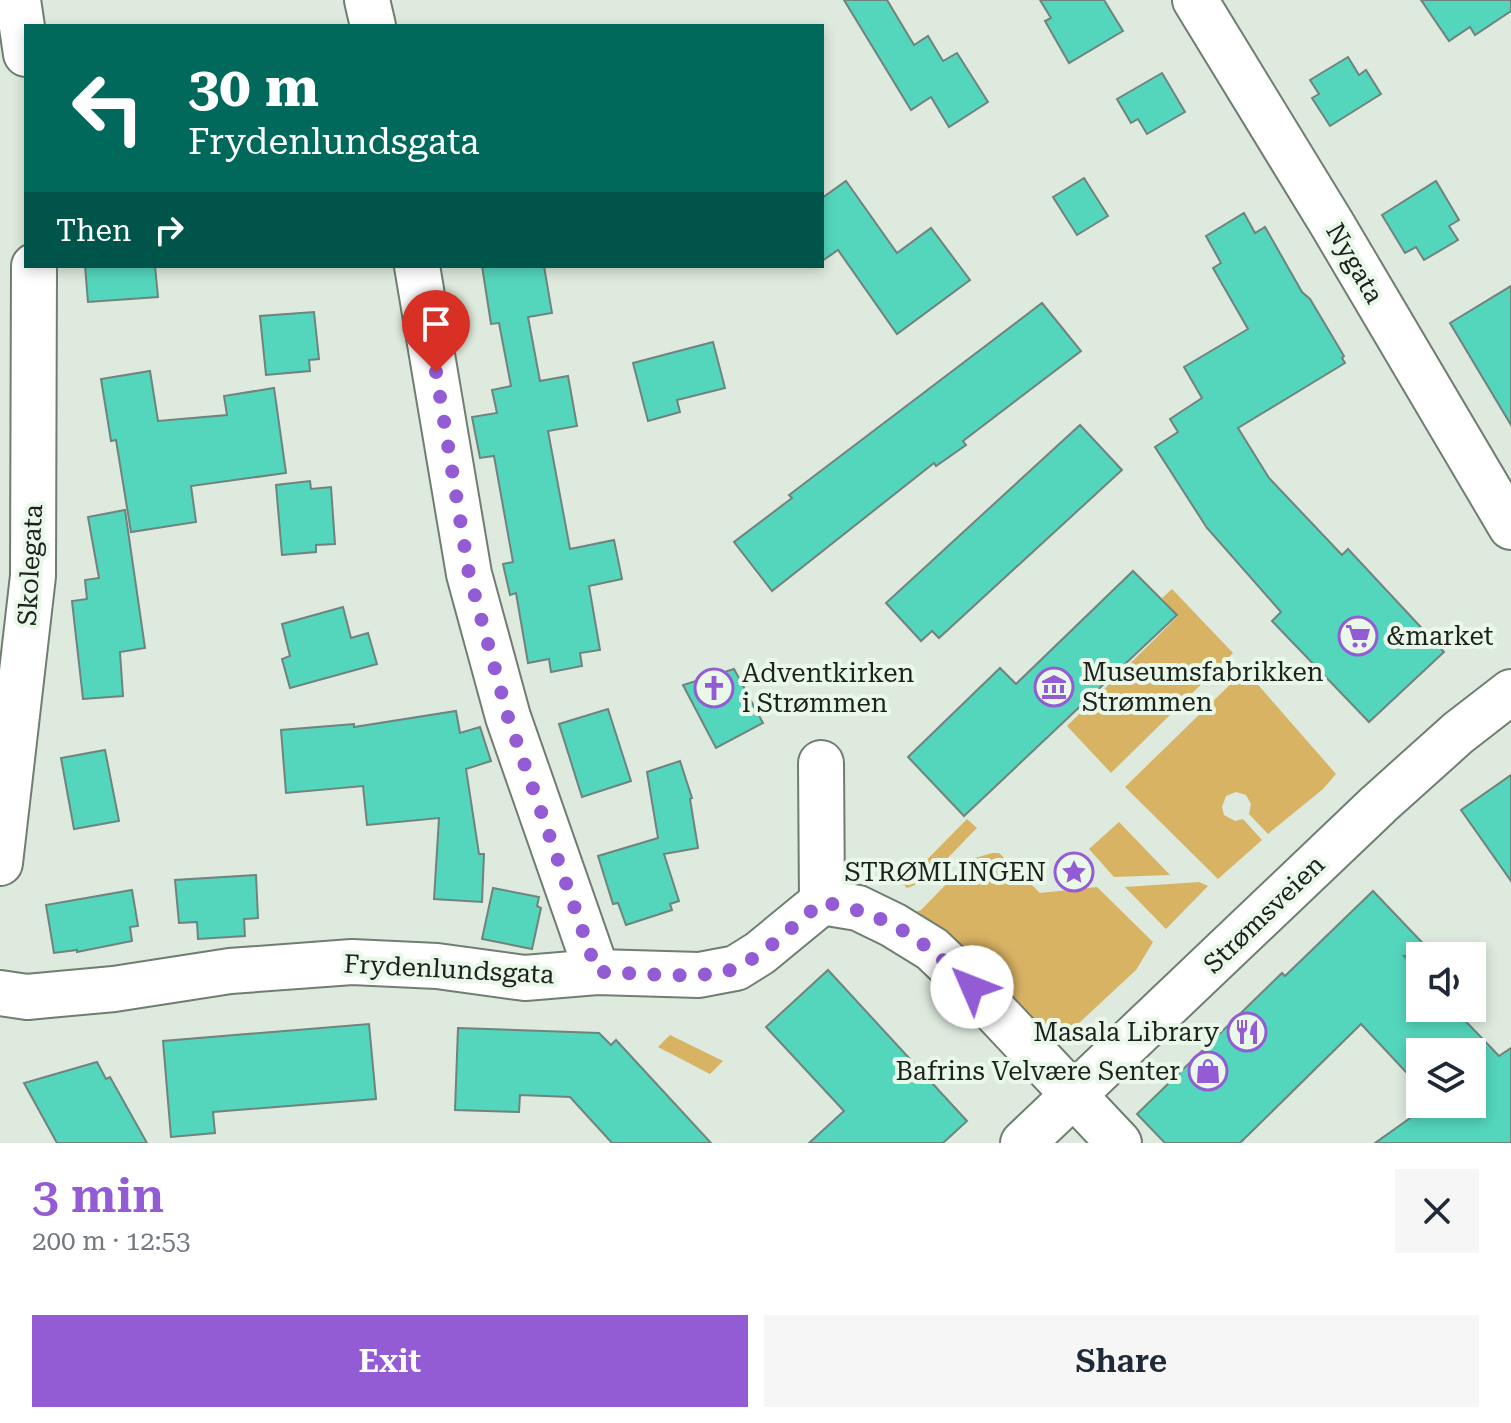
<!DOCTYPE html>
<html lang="en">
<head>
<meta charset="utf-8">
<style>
  :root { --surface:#fff; --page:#f6f6f7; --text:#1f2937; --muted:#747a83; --accent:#935cd5 }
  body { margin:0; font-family:"Roboto Serif",serif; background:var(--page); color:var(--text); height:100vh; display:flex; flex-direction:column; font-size:30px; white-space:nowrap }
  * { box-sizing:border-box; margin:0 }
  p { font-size:26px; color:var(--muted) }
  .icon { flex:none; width:44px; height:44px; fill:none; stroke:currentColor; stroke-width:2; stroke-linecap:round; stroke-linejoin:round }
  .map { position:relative; height:1143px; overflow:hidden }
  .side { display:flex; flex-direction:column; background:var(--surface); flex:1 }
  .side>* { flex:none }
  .hud { position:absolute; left:24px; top:24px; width:800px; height:244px; border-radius:0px; box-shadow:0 4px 12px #0003; background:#00695c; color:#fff; overflow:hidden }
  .buttons { position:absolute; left:1406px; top:942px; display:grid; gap:16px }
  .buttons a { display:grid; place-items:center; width:80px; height:80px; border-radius:0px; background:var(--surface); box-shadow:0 4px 12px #0003; font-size:40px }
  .pin { position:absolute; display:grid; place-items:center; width:68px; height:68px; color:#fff; margin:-82px -34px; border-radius:50% 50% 50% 0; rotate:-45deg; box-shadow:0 0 8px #0007 }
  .pin .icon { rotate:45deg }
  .me { position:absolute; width:88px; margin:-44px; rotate:314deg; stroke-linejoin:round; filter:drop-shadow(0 0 6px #0008) }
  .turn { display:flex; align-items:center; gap:28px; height:168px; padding:0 32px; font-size:36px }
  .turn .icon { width:104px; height:104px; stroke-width:2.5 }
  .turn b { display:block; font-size:56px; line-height:68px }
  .then { display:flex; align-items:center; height:76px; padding:0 32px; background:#0003; gap:16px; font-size:30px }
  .round { display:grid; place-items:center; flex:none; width:84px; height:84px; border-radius:0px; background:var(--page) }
  .overview { display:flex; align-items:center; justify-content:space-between; height:136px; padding:0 32px }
  h1 { font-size:48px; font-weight:600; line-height:60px; color:var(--accent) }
  .cta { display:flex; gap:16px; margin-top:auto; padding:16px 32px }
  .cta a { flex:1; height:92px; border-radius:0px; background:var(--accent); color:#fff; font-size:32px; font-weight:600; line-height:92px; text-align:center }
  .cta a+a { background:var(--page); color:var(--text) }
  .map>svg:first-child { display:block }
</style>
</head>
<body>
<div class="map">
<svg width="1511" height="1143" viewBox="0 0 1511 1143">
  <rect width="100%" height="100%" fill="#ddeadd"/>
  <g fill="#d9b364">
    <polygon points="1172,589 1233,653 1111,773 1067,726 1178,616 1162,598"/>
    <polygon points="1245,670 1336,774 1323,789 1268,834 1249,814 1251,804 1246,795 1236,792 1226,796 1222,807 1224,815 1235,821 1243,819 1262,840 1218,879 1125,787"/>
    <path d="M 967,819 L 977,828 C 960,844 928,883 907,888 L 903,884 Z"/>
    <polygon points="1119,822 1170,875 1114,877 1089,849"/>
    <polygon points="992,853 999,853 1040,893 1097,887 1153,942 1136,970 1065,1036 1055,1037 1040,1029 912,913 921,910 965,865 972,859"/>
    <polygon points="1199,882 1208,886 1166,929 1125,887"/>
    <polygon points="670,1035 723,1061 710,1074 658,1047"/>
  </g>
  <g fill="#54d6bc" stroke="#70837e" stroke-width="2">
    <polygon points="844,0 887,0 914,45 928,36 943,61 957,53 988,102 949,127 931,97 911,110"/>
    <polygon points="1040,0 1104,0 1123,31 1069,63 1045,21 1051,18"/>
    <polygon points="1421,0 1511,0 1511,11 1475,35 1470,27 1449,41"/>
    <polygon points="1348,57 1359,75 1366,70 1381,94 1330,126 1312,98 1319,94 1310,80"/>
    <polygon points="1162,73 1185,112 1147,134 1138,119 1131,123 1117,99"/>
    <polygon points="1084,178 1108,216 1077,235 1053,197"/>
    <polygon points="846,181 897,253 931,228 970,280 897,334 838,250 822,261 822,198"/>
    <polygon points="1436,181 1459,220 1449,226 1458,240 1424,260 1416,247 1405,253 1382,215"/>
    <polygon points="1244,213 1255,233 1265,227 1302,292 1310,299 1344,356 1342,358 1345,363 1238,428 1269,478 1342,555 1348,549 1444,652 1369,722 1272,621 1281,612 1207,528 1155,447 1178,432 1170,419 1202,398 1184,367 1248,329 1213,268 1221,263 1206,236"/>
    <polygon points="85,266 155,266 158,297 88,302"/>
    <polygon points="482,266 544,266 552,313 528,317 540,381 568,376 577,426 548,431 570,549 614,540 622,579 589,586 600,650 580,653 582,666 551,672 549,659 528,663 516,593 510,595 503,564 513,562 494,456 480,458 472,417 497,413 492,390 511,386 499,323 491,324"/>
    <polygon points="1511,286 1511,425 1450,323"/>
    <polygon points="1042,303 1081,351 963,441 966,445 936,466 934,463 772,591 734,542 792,498 789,495"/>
    <polygon points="314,312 319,359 309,360 310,371 266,375 260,316"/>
    <polygon points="713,342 725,388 677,400 680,412 648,421 633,363"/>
    <polygon points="150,371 158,421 227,415 224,396 274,388 286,473 191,486 196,522 131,532 116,440 111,441 101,379"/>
    <polygon points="1080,425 1122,470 939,638 932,631 921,641 886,603"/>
    <polygon points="310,481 311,489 331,487 335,544 316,545 316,552 282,555 276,485"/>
    <polygon points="125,510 145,648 120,652 123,696 83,699 72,601 87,599 85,580 99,578 88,517"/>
    <polygon points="1133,571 1177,615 964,816 908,757 1000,668 1016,684"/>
    <polygon points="343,607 351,638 368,633 377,664 290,688 282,659 290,656 282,624"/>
    <polygon points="734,669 763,723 716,748 683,685"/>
    <polygon points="608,709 631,781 582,797 559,724"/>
    <polygon points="456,711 460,733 480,727 491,761 466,769 479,854 484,854 482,902 434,899 439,818 367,825 363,786 286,793 281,730 354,724 354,727"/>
    <polygon points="105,750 119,821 74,829 61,758"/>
    <polygon points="680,761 692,798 690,799 698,848 664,854 679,901 670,904 672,910 626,925 618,903 613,904 598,856 658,838 647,772"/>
    <polygon points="1511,775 1511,881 1461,810"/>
    <polygon points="256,875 258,918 244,919 245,936 198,939 197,922 179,923 175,880"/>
    <polygon points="493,888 539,897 537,906 541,908 532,949 482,939"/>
    <polygon points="132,890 138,926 130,927 132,941 77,952 77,950 54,953 46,905"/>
    <polygon points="1373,891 1435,956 1404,956 1420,973 1420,1008 1453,1008 1499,1056 1511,1048 1511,1143 1375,1143 1430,1104 1472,1104 1472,1052 1420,1052 1420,1087 1361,1024 1240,1143 1165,1143 1137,1114 1282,973 1285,976"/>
    <polygon points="828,970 967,1121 943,1143 809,1143 844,1111 766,1027"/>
    <polygon points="369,1024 376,1099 213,1112 215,1133 171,1137 163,1041"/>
    <polygon points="458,1028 599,1033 611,1045 616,1040 711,1143 612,1143 570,1097 520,1095 519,1112 455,1110"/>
    <polygon points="97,1062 106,1079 110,1077 147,1143 57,1143 24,1083"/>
  </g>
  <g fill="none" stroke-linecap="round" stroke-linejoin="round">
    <g stroke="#707d71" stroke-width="48">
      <g id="minor">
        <polyline points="18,0 26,54"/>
        <polyline points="367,0 373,26"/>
        <polyline points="417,266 469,574 508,717 597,972"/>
        <polyline points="821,763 822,902"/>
        <polyline points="0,863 33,576 34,266"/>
        <polyline points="0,993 27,997 114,989 230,971 352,962 437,966 525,978 597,972 699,975 736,968 760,953 822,902 858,908 893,925 932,949 972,987 1119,1143"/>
      </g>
    </g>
    <g stroke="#707d71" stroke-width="48">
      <g id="major">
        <polyline points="1195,0 1332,224 1511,527"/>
        <polyline points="1023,1143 1379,804 1458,733 1511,692"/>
      </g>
    </g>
    <use href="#minor" stroke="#fff" stroke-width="44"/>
    <use href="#major" stroke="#fff" stroke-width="44"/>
  </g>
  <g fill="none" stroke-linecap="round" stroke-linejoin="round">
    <path stroke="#935cd5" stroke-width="14" stroke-dasharray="0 25.2" d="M 436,372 L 469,574 L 508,717 L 597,972 C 633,972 708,982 738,967 C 769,951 795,924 822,902 C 890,914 923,940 972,987"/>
  </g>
  <defs>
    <g id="supermarket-ring" transform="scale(2)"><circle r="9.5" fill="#eaf8ea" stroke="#935cd5" stroke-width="1.5"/><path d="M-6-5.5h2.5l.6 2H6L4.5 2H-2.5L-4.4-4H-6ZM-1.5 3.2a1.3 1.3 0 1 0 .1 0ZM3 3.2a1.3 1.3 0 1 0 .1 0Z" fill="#935cd5"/></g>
    <g id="museum-ring" transform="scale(2)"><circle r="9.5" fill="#eaf8ea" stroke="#935cd5" stroke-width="1.5"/><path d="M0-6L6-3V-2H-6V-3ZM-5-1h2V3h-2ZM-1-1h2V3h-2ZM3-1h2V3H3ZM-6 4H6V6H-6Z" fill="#935cd5"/></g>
    <g id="church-ring" transform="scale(2)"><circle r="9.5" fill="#eaf8ea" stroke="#935cd5" stroke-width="1.5"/><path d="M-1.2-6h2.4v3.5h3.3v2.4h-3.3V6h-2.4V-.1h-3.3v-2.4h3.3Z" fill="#935cd5"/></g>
    <g id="sight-ring" transform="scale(2)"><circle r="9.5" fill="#eaf8ea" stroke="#935cd5" stroke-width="1.5"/><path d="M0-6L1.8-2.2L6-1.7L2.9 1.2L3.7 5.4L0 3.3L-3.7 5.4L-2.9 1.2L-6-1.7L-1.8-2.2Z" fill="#935cd5"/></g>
    <g id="restaurant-ring" transform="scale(2)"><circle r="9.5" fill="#eaf8ea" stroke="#935cd5" stroke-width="1.5"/><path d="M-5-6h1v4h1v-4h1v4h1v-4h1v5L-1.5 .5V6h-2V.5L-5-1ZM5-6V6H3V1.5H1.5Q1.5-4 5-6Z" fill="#935cd5"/></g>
    <g id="shop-ring" transform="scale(2)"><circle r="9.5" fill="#eaf8ea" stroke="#935cd5" stroke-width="1.5"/><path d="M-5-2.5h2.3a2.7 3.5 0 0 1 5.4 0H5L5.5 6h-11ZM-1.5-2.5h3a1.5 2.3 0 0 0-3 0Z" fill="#935cd5"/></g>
  </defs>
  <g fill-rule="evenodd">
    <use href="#supermarket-ring" x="1358" y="636"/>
    <use href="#museum-ring" x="1054" y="687"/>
    <use href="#church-ring" x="714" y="688"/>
    <use href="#sight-ring" x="1074" y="872"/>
    <use href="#restaurant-ring" x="1247" y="1032"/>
    <use href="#shop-ring" x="1208" y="1071"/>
  </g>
  <g text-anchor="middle" stroke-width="8" stroke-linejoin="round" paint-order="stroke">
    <g font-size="26" fill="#1c211c" stroke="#eaf8ea">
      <text transform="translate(1355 263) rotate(60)" y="9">Nygata</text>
      <text transform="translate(30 565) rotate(-87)" y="9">Skolegata</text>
      <text transform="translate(1264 914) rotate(-44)" y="9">Strømsveien</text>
      <text transform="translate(449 969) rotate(3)" y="9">Frydenlundsgata</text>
    </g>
    <g font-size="26" fill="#1c211c" stroke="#eaf8ea" text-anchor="start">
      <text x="1386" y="645">&amp;market</text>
      <text x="1082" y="681">Museumsfabrikken<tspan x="1082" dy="30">Strømmen</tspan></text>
      <text x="742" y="682">Adventkirken<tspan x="742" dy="30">i Strømmen</tspan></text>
      <text x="1046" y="881" text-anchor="end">STRØMLINGEN</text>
      <text x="1219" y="1041" text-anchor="end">Masala Library</text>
      <text x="1180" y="1080" text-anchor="end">Bafrins Velvære Senter</text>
    </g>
  </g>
</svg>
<div class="buttons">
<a><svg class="icon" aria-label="sound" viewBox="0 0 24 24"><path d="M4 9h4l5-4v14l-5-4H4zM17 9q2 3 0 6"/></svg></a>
<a><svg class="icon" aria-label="layers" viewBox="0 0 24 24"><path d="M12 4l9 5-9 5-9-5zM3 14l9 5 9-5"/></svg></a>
</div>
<div class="pin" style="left:436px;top:372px;background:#d93025"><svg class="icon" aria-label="arrive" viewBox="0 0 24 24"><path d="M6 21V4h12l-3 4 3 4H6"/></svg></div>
<svg class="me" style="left:972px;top:987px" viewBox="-20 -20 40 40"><circle r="19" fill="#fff"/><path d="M0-13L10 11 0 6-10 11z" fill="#935cd5"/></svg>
<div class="hud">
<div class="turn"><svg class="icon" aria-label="left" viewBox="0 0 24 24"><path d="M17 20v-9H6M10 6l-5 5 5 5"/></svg><div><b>30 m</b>Frydenlundsgata</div></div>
<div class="then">Then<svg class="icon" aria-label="right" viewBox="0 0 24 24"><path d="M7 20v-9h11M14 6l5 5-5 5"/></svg></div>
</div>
</div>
<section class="side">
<div class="overview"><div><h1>3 min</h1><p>200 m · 12:53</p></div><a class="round"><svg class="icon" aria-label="close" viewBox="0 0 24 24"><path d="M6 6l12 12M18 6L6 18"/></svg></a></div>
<div class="cta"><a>Exit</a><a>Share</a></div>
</section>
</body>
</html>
